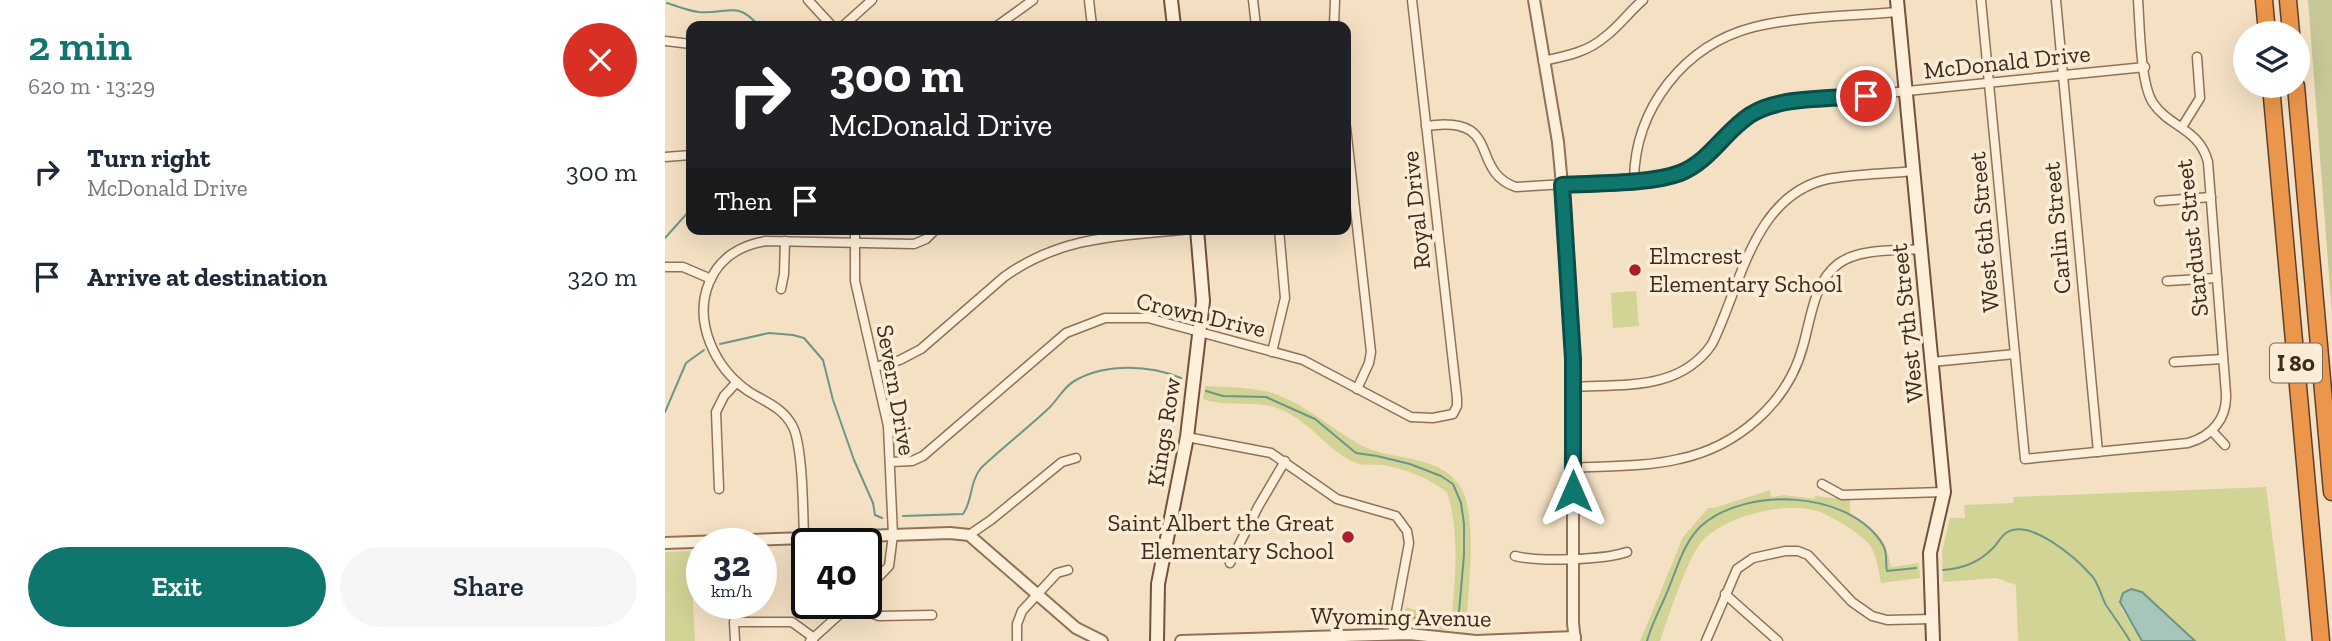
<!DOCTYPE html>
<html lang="en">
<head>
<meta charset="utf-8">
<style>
  :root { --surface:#fff; --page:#f6f6f7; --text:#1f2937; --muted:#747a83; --accent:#0f766e }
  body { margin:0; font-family:"Zilla Slab",serif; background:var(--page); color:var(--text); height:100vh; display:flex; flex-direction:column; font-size:26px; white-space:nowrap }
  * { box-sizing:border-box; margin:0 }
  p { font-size:23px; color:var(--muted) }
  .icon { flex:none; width:38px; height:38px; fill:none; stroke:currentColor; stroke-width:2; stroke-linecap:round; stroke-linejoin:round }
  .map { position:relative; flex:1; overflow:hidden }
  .side { display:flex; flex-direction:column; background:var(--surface); width:665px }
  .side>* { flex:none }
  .guide { position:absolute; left:21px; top:21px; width:665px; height:214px; border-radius:14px; box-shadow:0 7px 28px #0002; background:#202124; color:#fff; overflow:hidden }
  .controls { position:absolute; left:1568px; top:21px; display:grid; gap:14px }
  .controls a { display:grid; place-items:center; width:77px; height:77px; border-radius:50%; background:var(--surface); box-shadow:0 7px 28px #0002; font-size:35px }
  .speed { position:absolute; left:21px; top:528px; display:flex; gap:14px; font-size:35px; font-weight:700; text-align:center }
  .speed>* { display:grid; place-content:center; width:91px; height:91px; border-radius:50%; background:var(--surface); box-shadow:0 7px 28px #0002; line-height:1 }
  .speed small { font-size:18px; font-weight:400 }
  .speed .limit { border:4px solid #111; border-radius:10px; background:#fff; color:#111 }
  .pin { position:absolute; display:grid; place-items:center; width:60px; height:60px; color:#fff; margin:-30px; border:4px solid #fff; border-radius:50%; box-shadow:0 2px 7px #0007 }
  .me { position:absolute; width:77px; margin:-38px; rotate:0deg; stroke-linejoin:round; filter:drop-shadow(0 0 5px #0008) }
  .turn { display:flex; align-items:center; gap:24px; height:147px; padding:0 28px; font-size:32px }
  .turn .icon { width:91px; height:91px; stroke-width:2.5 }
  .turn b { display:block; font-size:49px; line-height:60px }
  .then { display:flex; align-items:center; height:66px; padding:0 28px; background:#0003; gap:14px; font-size:26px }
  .round { display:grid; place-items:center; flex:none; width:74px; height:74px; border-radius:37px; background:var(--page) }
  .overview { display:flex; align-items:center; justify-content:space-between; height:119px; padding:0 28px }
  h1 { font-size:42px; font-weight:600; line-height:52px; color:var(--accent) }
  .action { display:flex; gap:14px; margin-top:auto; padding:14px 28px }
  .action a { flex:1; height:80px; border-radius:42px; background:var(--accent); color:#fff; font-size:28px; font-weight:600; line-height:80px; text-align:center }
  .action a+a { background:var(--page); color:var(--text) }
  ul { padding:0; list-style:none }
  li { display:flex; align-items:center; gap:21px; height:105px; padding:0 28px }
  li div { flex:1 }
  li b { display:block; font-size:26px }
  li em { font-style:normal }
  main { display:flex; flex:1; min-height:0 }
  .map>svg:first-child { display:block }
</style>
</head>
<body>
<main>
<section class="side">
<div class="overview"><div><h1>2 min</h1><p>620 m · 13:29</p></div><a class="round" style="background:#d93025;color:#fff"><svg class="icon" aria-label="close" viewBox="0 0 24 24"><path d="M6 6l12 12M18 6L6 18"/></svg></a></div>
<ul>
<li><svg class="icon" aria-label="right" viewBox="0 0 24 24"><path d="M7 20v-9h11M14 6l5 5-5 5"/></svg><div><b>Turn right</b><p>McDonald Drive</p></div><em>300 m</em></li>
<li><svg class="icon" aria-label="arrive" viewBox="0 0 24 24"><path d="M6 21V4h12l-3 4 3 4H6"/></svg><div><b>Arrive at destination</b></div><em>320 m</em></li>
</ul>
<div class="action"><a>Exit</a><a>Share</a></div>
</section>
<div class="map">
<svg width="1667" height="641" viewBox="0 0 1667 641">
  <rect width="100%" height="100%" fill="#f4e1c4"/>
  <g fill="#d2d496">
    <polygon points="971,291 974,326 948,328 946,293"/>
    <path d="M 540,386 C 559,387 580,387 599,391 C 637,400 662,427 696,445 C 727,462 776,453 796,488 C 812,515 804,583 802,615 C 793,639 758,628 739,622 L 741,607 C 755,611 774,621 787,613 C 791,573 794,530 782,492 C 763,478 741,469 718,465 C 709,464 699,466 691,463 C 662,451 644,419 612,408 C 588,400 563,408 538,399 Z"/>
    <polygon points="1601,487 1621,641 1530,641 1490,603 1472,590 1456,608 1477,641 1353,641 1351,585 1331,578 1278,582 1277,552 1285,518 1300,518 1299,505 1348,503 1349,497"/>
    <path d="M 1105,490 L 1106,497 L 1120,495 L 1149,499 L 1150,496 L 1185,500 L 1185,514 C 1212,531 1220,536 1226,567 L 1254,563 L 1255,578 L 1216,583 C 1213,569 1212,554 1203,543 C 1194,532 1166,516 1152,511 C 1121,501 1064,516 1040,538 C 1023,554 1004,616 995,641 L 975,641 L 1018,537 L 1043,508 L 1049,508 Z"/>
    <polygon points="25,551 30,641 0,641 0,552"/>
  </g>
  <polygon fill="#c7c896" points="1643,0 1667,0 1667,314"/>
  <polygon fill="#a6c6ba" stroke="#6c9687" stroke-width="2" points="1466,589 1477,592 1530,641 1477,641 1455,602 1458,593"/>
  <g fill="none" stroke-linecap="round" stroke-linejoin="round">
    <g stroke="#6c9687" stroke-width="2">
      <path d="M 2,3 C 12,6 23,11 34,12 C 64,14 71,0 94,26"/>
      <polyline points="0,238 26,209"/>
      <polyline points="55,344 104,333 128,335 139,338 158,360 168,400 189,460 208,503 210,515 217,518"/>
      <polyline points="541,391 558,396 601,397 650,419 691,453 712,456 745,464 776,476 788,484 796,503 799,524 799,555 794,612 787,621 781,624 746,617 743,624"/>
      <polyline points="0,412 21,363 39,350"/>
      <path d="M 238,516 L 298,514 C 308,500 304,483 316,468 C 338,447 363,428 385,407 C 394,398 399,386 411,380 C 442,363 485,365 516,378"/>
      <path d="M 1278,570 C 1296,569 1314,562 1327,549 C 1332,545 1335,537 1341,533 C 1365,517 1412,559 1427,576 C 1434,584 1436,596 1441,605 C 1449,617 1458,629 1465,641"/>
      <path d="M 982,641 C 986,626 994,611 1000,597 C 1011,573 1017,544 1036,526 C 1081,486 1185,490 1218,545 C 1223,553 1220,563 1222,571 L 1251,568"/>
    </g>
    <g stroke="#917157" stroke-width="11">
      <g id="minor">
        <polyline points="143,0 167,26"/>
        <polyline points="424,0 427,26"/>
        <polyline points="588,0 591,26"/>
        <path d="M 1316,0 L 1360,459 L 1523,443 C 1547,436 1562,419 1561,394 L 1543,162 C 1534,128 1505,128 1488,103 C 1475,83 1475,25 1473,0"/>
        <polyline points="1391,0 1433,452"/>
        <polyline points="178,26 207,0"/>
        <polyline points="332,26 368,0"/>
        <polyline points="669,26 670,0"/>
        <polyline points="0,41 26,44"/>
        <path d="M 878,61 C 902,56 923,52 941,36 C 954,26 965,11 978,0"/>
        <path d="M 761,126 C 839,114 803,171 851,187 L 983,179 C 1005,177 1026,171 1043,156 C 1067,135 1081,112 1113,104 L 1480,67"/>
        <polyline points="681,127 706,352 704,363 692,389"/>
        <polyline points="1517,127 1535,98 1532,57"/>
        <polyline points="0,157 26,155"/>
        <path d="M 969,180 C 970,108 1019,45 1089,27 C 1134,16 1187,16 1233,12"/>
        <polyline points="1494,201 1546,197"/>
        <polyline points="190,229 190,281 223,426 228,535 224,566 201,590"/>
        <polyline points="0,267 18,267 46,279"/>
        <polyline points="1502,281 1552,278"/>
        <polyline points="116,289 119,274 120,241"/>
        <polyline points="607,352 620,298 614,229"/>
        <polyline points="1267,362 1350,354"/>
        <polyline points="1509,362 1558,359"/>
        <path d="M 210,367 L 235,360 L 256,349 L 339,277 C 397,235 457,236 526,229"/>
        <path d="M 908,387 C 959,384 1015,391 1047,344 C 1076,286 1088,195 1163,179 C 1190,174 1220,174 1249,171"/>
        <polyline points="1547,431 1560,445"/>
        <polyline points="522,437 606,453 672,499 731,516 742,531 744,543 727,634"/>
        <polyline points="225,462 247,461 258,456 401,333 440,318 483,318 638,360 746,417 768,418 788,414 792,406 792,398 747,0"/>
        <path d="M 908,468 C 943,466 980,467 1014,459 C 1072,447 1123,403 1138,346 C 1146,318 1149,282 1173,264 C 1194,248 1231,251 1256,249"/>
        <polyline points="1157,484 1177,495 1279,492"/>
        <polyline points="54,489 51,412 59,396 72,382"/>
        <polyline points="304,535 326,520 397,462 411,458"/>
        <path d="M 139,538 C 138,512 138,448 128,427 C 118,407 100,402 83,391 C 50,368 28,322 44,283 C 54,258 76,245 101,241 L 249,244 L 261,239 L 271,229"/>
        <path d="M 850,556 C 874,562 939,560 962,552"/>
        <polyline points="565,563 593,507 620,461"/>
        <polyline points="1060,594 1113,641"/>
        <polyline points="195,604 206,613 214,616 267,615"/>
        <polyline points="70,641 69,622 127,622 149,638"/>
        <polyline points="145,641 186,604"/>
        <polyline points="352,641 352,624 357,611 392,573 403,570"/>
        <polyline points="1041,641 1072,569 1088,558 1120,551 1133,551 1143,555 1187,602 1207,616 1222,620 1268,619"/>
      </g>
    </g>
    <g stroke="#917157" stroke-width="14">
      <g id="tertiary">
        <polyline points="869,0 893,142 897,185 908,359 908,623 910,641"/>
        <polyline points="0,543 285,533 304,535 411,628 437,641"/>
        <polyline points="516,641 744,634 811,641 910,637"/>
      </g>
    </g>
    <g stroke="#73513b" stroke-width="16">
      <g id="secondary">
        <polyline points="506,0 509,26"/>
        <polyline points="1232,0 1279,492 1265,553 1268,641"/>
        <polyline points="492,641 493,584 522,437 538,301 532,229"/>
      </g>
    </g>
    <g stroke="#5f3f2c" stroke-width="19">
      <g id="motorway">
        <polyline points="1599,0 1602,33"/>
        <polyline points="1623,0 1626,33"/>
        <polyline points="1606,86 1656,641"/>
        <polyline points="1631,86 1667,492"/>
      </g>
    </g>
    <use href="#minor" stroke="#fdefd9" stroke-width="8"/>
    <use href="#tertiary" stroke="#fdefd9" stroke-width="10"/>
    <use href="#secondary" stroke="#fdefd9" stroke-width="12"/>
    <use href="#motorway" stroke="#ec964b" stroke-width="16"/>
  </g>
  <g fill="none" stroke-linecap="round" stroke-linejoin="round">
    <g stroke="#0a4d48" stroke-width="18">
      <path id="route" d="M 908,491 L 908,359 L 897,185 C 929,183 987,184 1015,173 C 1045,161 1059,132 1085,115 C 1114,96 1167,99 1201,96"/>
    </g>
    <use href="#route" stroke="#0f766e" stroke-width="12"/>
  </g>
  <g fill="#a81f2e" stroke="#faecd5" stroke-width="2.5">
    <circle cx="970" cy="270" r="7"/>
    <circle cx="683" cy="537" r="7"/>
  </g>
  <g text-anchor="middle" stroke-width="7" stroke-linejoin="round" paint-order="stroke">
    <rect fill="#faecd5" stroke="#776554" stroke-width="2" x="1605" y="343.5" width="52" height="39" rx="5"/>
    <g font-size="23" font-weight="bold" fill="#3f2b1d">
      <text x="1631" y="371">I 80</text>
    </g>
    <g font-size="24" fill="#3f2b1d" stroke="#faecd5">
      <text transform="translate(1342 62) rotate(-6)" y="8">McDonald Drive</text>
      <text transform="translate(751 210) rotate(-96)" y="8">Royal Drive</text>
      <text transform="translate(1392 228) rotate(-95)" y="8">Carlin Street</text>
      <text transform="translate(1319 232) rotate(-95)" y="8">West 6th Street</text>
      <text transform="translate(1527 238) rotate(-96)" y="8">Stardust Street</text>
      <text transform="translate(536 315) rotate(13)" y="8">Crown Drive</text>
      <text transform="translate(1242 323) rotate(-96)" y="8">West 7th Street</text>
      <text transform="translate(231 390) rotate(80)" y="8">Severn Drive</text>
      <text transform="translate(499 432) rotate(-81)" y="8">Kings Row</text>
      <text transform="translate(736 617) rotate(1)" y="8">Wyoming Avenue</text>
    </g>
    <g font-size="24" fill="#3f2b1d" stroke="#faecd5" text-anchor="start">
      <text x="984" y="264">Elmcrest<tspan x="984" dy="28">Elementary School</tspan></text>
      <text x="669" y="531" text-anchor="end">Saint Albert the Great<tspan x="669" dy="28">Elementary School</tspan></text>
    </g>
  </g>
</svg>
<div class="controls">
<a><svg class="icon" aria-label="layers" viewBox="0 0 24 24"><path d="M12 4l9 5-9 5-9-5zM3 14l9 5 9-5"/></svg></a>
</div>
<div class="speed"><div>32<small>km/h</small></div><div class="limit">40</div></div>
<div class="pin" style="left:1201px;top:96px;background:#d93025"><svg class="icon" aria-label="arrive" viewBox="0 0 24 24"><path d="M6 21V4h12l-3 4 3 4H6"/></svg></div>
<svg class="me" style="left:908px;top:491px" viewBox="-20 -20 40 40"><path d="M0-17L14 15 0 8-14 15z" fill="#0f766e" stroke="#fff" stroke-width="4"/></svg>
<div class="guide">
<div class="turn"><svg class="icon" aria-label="right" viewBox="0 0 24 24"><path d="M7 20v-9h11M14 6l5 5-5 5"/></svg><div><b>300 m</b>McDonald Drive</div></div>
<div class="then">Then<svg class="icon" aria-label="arrive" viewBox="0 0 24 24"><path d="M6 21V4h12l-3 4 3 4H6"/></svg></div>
</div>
</div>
</main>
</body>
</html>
